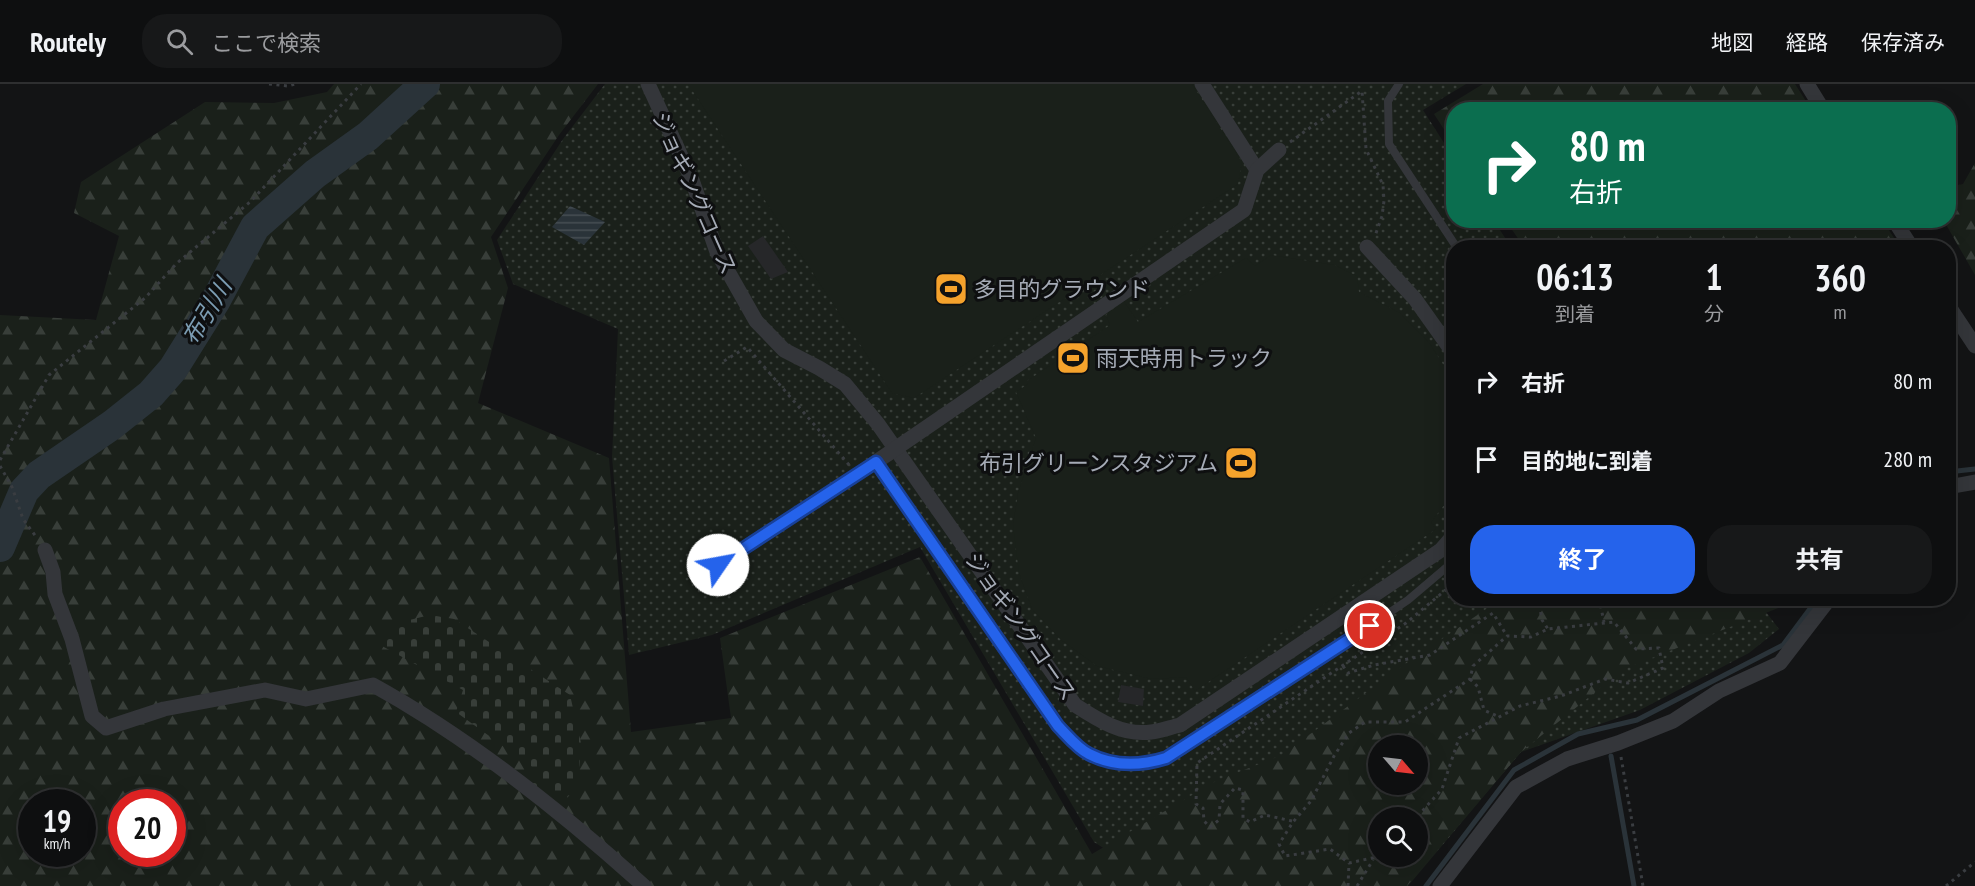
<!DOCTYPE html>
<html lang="ja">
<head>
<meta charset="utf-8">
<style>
  :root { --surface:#0e0f10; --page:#171819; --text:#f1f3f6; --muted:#9b9c9f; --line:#2e2f30; --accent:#2563eb }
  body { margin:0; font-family:"PT Sans Narrow","Noto Sans JP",sans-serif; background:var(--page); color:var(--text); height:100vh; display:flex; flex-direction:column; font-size:22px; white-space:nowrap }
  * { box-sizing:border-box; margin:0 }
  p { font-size:20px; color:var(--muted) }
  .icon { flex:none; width:33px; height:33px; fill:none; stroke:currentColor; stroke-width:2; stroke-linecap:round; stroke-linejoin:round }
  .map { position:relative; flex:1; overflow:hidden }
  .panel { position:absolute; left:1446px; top:156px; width:510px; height:366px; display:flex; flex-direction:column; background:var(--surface); border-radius:24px; box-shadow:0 6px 24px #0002,0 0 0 2px var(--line) }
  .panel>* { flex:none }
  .top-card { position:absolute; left:1446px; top:18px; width:510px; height:126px; border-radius:24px; box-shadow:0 6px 24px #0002,0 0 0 2px var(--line); background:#0b6e4f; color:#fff; overflow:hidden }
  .needle { width:39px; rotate:118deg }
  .buttons { position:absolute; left:1368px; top:651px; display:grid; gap:12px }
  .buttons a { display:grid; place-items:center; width:60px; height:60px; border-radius:50%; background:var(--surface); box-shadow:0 6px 24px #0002,0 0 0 2px var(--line); font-size:30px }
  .speed { position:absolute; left:18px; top:705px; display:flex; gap:12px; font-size:30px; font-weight:700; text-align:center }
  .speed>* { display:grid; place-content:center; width:78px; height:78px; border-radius:50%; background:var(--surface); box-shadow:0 6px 24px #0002,0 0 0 2px var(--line); line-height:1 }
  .speed small { font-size:15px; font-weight:400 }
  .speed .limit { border:9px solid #d22; background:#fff; color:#111 }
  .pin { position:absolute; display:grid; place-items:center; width:51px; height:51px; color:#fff; margin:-26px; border:3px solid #fff; border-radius:50%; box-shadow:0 2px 6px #0007 }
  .me { position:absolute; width:66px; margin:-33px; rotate:57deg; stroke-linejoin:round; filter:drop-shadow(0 0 4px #0008) }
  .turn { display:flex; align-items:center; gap:21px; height:126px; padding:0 24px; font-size:27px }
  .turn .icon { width:78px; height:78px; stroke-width:2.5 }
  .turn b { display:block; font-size:42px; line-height:51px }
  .eta { display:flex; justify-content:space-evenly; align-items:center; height:102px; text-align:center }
  .eta b { font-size:36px; font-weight:700; line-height:42px }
  .cta { display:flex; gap:12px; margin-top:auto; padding:12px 24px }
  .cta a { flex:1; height:69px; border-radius:24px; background:var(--accent); color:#fff; font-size:24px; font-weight:700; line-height:69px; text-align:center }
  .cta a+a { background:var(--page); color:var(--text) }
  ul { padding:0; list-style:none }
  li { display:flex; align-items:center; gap:18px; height:78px; padding:0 24px }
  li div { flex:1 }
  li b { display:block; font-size:22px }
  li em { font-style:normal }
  header { display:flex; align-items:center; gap:36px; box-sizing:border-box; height:84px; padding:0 30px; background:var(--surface); border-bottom:2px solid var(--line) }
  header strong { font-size:28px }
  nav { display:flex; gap:33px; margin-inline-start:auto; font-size:21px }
  .search { width:420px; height:54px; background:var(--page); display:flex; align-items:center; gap:15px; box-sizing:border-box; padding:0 21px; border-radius:24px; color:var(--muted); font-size:22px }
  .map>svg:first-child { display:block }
</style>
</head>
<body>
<header>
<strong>Routely</strong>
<div class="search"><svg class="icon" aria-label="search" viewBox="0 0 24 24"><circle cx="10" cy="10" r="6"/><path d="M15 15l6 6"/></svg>ここで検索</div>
<nav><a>地図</a><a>経路</a><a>保存済み</a></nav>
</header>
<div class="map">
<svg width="1975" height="802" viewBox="0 0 1975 802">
  <defs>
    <pattern id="grass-dots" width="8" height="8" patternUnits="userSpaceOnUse" patternTransform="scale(1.5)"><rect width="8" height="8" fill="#1a201a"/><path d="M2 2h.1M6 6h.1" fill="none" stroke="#383e39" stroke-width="1.8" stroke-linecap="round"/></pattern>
    <pattern id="forest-firs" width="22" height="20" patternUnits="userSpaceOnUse" patternTransform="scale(1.5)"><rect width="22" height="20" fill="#1a201a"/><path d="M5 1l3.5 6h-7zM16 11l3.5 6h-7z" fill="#383e39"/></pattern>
    <pattern id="cemetery-stones" width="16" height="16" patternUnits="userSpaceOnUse" patternTransform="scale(1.5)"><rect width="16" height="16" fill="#1a201a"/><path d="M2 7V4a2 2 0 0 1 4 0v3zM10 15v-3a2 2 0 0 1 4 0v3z" fill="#383e39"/></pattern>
    <pattern id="water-rules" width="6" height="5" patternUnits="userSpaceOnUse" patternTransform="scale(1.5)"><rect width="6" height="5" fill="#2a3339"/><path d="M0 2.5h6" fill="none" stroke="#464e53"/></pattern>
  </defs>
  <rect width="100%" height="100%" fill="#131415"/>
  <path fill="url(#grass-dots)" fill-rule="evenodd" d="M 605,0 L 1466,0 L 1423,26 L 1453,73 L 1454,136 L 1494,137 L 1511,163 L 1454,164 L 1454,514 L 1756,515 L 1779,545 L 1749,569 L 1640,626 L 1521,668 L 1408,802 L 1163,802 L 1094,758 L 920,463 L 712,551 L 629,571 L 612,373 L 618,245 L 513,200 L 497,156 L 563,55 ZM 1378,662 L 1418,662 L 1418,700 L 1378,700 ZM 1378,734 L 1418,734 L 1418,772 L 1378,772 Z"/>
  <g fill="url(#forest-firs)" fill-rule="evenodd">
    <path d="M 334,0 L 598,0 L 559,51 L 491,153 L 508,204 L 478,319 L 609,374 L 631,648 L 731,634 L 720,554 L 920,473 L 1092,770 L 1216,697 L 1282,671 L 1405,580 L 1501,515 L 1790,515 L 1783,522 L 1624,585 L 1521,668 L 1407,802 L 0,802 L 0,231 L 96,236 L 119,152 L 74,129 L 81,98 L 205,18 L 274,19 L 327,8 ZM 1378,662 L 1418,662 L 1418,700 L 1378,700 ZM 32,718 L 82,718 L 82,770 L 32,770 ZM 122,718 L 172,718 L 172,770 L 122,770 ZM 1378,734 L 1418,734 L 1418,772 L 1378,772 Z"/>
    <polygon points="1483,0 1795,0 1811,25 1454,26 1453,59 1434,30"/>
    <polygon points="1975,79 1975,191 1944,137 1948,136 1949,103 1963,100"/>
    <polygon points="1506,137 1883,137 1900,163 1524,163"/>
  </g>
  <polygon fill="url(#cemetery-stones)" points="430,531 454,535 570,611 581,659 578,699 568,713 557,720 527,700 535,685 456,628 463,606 382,562 397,539"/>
  <g fill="#1a201a">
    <polygon points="692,0 1192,0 1242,78 1238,100 914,314 892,309 692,6"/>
    <polygon points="1271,171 1334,181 1357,192 1359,208 1400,229 1430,260 1453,296 1453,404 1452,411 1431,438 1436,445 1195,607 1186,593 1152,595 1097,582 1060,555 1032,525 1019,489 1013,441 1018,409 1036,354 1016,308 1028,300 1027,297 1110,241 1106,231 1123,216 1138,238 1246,174 1255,182"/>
  </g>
  <polygon fill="url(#water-rules)" points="570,122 605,138 584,161 552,143"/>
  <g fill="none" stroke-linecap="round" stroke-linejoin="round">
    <g stroke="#2a3339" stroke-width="5">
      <polyline points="1948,388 1975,385"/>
      <polyline points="1611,672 1634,802"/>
      <polyline points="1426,802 1514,686 1578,650 1637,636 1783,561 1818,514"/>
    </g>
    <polyline stroke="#2a3339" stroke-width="30" points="0,463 24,407 39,391 112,341 151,310 173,285 216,216 255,143 315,90 368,52 425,0"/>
  </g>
  <g fill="#262729">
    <polygon points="763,152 788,188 771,195 748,162"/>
    <polygon points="1121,601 1144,605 1143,622 1118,618"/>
  </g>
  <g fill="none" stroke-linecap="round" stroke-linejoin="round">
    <g stroke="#3a3d41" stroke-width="3" stroke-dasharray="3 4.5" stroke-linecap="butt">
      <polyline points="269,0 288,2 295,0"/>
      <polyline points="1290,58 1362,7 1366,65 1383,101 1384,117 1382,132 1375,152"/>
      <polyline points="724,277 747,263 850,382"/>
      <polyline points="0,376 49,291 145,214 177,179 250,118 361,0"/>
      <polyline points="0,382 12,403 23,435 37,454"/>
      <polyline points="1542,514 1539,519 1542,536 1548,545"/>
      <polyline points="1599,514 1604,538"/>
      <polyline points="1343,582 1348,589 1374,581 1430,571 1493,529 1507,552"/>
      <polyline points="1470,595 1478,603 1484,626 1499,633"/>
      <polyline points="1621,673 1643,802"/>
      <polyline points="1292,737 1265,731 1250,738 1243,734 1243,706 1235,704 1220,720 1219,736 1210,743 1204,737 1203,724 1196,720 1197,679 1406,539 1454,499"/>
      <polyline points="1381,772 1349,779 1330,765 1285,772 1279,760 1293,738 1311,717 1334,672 1349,649 1365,638 1405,638 1470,595 1473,582 1507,552 1531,553 1548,545 1614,538 1636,565 1659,564 1663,584 1628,599 1605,595 1561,612 1520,622 1459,654 1442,705 1416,734"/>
      <polyline points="1348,802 1349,779"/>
      <polyline points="1357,802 1373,776"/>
      <polyline points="1946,802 1975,778"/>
    </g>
    <g stroke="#34363a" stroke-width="8">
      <polyline points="1399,0 1388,17 1389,60 1457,164"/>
      <path d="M 718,481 L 876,378 L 1058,642 C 1067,651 1077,664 1089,670 C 1114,683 1140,682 1166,673 L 1331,568 L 1408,516 L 1454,477"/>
    </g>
    <g stroke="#34363a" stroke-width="15">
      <path d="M 648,0 L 692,96 L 717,168 L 756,237 L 784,266 L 819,284 L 845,300 L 878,340 L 1075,621 C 1098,636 1123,652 1151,648 C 1161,647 1171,643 1180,641 L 1441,466 L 1454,451"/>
      <polyline points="1202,0 1257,86"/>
      <polyline points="1807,0 1823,26"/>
      <polyline points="1894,136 1912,164"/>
      <polyline points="1367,163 1415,215 1454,270"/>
      <polyline points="1948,221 1975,262"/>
      <polyline points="876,378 1244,126 1257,86 1279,66"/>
      <polyline points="1948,403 1975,398"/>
      <path d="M 45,466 L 53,488 L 55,510 L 72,555 L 92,632 L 106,644 L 164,625 L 265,606 L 306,615 L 373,601 C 471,655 562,728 644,802"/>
      <polyline points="1440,802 1516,703 1567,675 1618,659 1673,637 1719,607 1780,579 1830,514"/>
    </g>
  </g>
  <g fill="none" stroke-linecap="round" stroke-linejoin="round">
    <g stroke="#184099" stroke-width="15">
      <path id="route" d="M 718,481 L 876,378 L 1058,642 C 1067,651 1077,664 1089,670 C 1114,683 1140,682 1166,674 L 1370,542"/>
    </g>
    <use href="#route" stroke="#2563eb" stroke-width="10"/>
  </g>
  <defs>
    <g id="stadium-square" transform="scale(1.725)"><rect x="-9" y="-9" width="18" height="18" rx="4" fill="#f5a22c" stroke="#0e0f10"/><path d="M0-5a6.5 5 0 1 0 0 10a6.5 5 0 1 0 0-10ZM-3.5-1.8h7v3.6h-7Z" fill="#111"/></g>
  </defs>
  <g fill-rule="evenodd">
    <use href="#stadium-square" x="951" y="205"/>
    <use href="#stadium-square" x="1073" y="274"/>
    <use href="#stadium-square" x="1241" y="379"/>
  </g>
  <g text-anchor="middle" stroke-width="6" stroke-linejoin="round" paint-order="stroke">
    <g font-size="22" fill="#a5abb6" stroke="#0e0f10">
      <text transform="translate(695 109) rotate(66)" y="8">ジョギングコース</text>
      <text transform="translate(1021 542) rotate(55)" y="8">ジョギングコース</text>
    </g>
    <g font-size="22" fill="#a5abb6" stroke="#0e0f10" text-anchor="start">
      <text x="974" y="213">多目的グラウンド</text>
      <text x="1096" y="282">雨天時用トラック</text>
      <text x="1218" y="387" text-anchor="end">布引グリーンスタジアム</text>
    </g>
    <g font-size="24" font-style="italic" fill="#7b9cb2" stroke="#0e0f10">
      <text transform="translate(207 228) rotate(-59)" y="8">布引川</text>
    </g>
  </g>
</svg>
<div class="buttons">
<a><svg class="needle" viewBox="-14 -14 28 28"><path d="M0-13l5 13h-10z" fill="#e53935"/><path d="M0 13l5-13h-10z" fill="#9b9c9f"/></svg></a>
<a><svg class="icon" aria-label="search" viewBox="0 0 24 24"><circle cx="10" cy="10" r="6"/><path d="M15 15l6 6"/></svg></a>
</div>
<div class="speed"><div>19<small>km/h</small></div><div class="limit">20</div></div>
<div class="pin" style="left:1370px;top:542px;background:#d93025"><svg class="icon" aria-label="arrive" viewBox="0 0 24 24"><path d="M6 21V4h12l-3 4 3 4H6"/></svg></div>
<svg class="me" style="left:718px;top:481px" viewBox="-20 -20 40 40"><circle r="19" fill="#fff"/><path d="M0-13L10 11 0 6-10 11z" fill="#2563eb"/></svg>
<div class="top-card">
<div class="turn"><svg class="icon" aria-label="right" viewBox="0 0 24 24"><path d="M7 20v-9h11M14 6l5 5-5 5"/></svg><div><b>80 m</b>右折</div></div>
</div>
<section class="panel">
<div class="eta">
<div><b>06:13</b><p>到着</p></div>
<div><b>1</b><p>分</p></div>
<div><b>360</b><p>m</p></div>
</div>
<ul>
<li><svg class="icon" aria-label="right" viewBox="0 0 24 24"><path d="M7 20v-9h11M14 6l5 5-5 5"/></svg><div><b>右折</b></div><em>80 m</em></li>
<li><svg class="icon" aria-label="arrive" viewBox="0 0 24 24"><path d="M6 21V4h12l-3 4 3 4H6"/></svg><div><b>目的地に到着</b></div><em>280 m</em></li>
</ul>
<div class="cta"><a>終了</a><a>共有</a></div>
</section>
</div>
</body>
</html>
